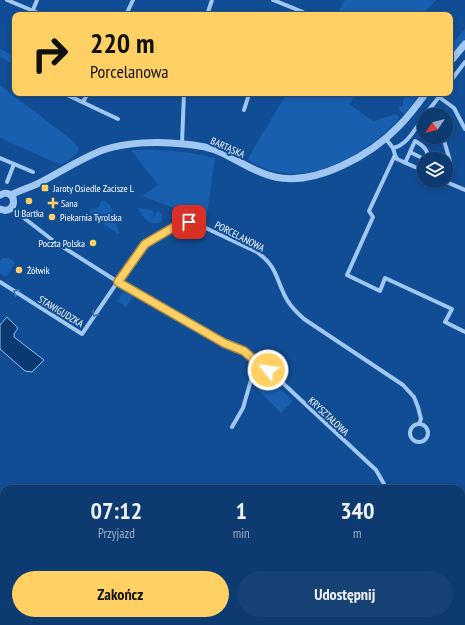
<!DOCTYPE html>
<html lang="pl">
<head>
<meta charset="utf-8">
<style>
  :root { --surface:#0d3a70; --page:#164175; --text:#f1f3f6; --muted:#9aadc3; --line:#2d5483; --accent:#ffd063 }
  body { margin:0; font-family:"PT Sans Narrow",sans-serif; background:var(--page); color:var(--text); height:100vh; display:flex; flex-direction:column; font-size:15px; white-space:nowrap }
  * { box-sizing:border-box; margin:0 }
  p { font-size:13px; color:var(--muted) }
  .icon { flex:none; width:22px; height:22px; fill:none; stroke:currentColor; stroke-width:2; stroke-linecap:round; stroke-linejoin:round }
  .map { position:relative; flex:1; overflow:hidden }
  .side { position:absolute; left:0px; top:485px; width:465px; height:140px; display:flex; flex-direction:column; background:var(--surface); border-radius:12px 12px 0 0; box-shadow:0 2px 6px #0003,0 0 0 1px var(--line) }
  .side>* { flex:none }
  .hud { position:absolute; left:12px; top:12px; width:441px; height:84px; border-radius:8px; box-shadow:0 2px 6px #0003,0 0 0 1px var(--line); background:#ffd063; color:#111; overflow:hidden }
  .needle { width:26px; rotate:235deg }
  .controls { position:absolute; left:417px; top:108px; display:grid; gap:8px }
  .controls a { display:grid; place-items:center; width:36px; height:36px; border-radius:50%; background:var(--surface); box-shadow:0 2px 6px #0003,0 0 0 1px var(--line); font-size:20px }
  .pin { position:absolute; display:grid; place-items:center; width:34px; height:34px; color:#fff; margin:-17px; border-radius:8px; box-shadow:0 2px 6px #0006 }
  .me { position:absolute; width:44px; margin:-22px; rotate:299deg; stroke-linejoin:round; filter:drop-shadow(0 0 3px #0008) }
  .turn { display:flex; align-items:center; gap:14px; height:84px; padding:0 12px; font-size:18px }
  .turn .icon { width:52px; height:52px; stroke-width:2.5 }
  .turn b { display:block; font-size:28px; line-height:34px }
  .eta { display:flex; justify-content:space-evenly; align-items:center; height:68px; text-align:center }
  .eta b { font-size:24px; font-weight:700; line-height:28px }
  .button { display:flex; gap:8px; margin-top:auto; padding:8px 12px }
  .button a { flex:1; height:46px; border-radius:24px; background:var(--accent); color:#111; font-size:16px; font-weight:700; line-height:46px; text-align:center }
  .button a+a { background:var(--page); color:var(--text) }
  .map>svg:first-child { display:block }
</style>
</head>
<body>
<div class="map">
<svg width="465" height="625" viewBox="0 0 465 625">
  <rect width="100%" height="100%" fill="#114d95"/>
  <g fill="#195fb0">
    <polygon points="345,0 436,0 422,15 336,15"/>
    <polygon points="465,29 465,39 450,55 450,46"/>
    <polygon points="0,49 15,56 15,65 0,57"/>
    <polygon points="0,85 73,141 79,148 77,154 61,165 0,138"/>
    <path d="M 287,93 L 357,93 L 349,104 L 373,121 L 396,114 L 400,118 C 373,148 319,182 277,172 C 267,170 257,165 248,160 L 249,158 L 248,158 Z"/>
    <polygon points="408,93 421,93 404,114 400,111 399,107 403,106 403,99"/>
    <path d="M 131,150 C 160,149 187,151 215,158 L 206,220 L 142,196 L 158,185 Z"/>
    <polygon points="102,200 110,205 113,213 99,218 89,212 91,209 93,210 99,207"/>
    <path d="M 138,208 L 152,210 L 154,213 L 153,217 L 156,214 L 157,210 L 162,215 L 161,222 C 151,227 142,217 138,208 Z"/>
    <polygon points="114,217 119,232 118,234 100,221"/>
    <polygon points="3,258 9,258 15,263 6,277 0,273 0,261"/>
    <polygon points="123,292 133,297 126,307 117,301"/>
    <polygon points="269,378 293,401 281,413 258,390"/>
  </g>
  <g fill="#0a3871" stroke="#92c2f6">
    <polygon points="7,317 18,328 14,334 14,337 44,360 32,372 25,371 0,349 0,325"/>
    <polygon points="462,539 465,540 465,566 461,564 461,541"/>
  </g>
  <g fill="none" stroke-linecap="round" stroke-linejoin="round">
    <g stroke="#0a3871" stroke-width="10">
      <polyline points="461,591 465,590"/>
      <polyline points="399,625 401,621"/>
    </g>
    <g stroke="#a1c7f3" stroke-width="4">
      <polyline points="7,0 43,15"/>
      <polyline points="273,0 303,12"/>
      <polyline points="33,10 37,0"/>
      <polyline points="126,15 133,0"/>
      <polyline points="207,15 212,0"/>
      <polyline points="450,82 465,62"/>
      <polyline points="63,93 118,119"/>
      <polyline points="439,97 454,108 465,129"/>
      <polyline points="83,102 88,93"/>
      <polyline points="244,110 249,94 247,93"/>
      <polyline points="425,115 442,93"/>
      <polyline points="443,137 450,161 446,170"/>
      <path d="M 386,139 L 393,148 C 407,146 416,127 424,117"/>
      <polyline points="182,143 184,93"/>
      <polyline points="393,148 395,155 397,159 424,171"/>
      <polyline points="410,152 424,159"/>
      <polyline points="395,155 369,211 373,217 347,275 380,291 385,278 452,309 445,322 465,332"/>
      <polyline points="0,158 33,172"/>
      <path d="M 405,163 L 415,141 C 422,145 430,150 426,159"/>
      <polyline points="444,181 465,190"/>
      <polyline points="7,182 14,164"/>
      <polyline points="11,208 55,242 118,282 224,343 244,351 252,358 257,369 251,380 243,408 232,427"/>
      <path d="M 0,282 L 82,334 L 142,246 C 150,239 173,225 182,223 C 187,221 191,222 195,223 L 257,252 C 276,266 275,275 284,294 C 288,304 296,312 304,319 L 403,385 L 414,397 L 418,407 L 421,419 L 419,424"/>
      <polyline points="257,369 265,368 272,373 376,470 384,484"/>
      <circle cx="419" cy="433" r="9"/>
    </g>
    <g stroke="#a1c7f3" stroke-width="7">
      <polyline points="450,62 465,44"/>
      <path d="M 0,195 C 18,186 18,217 0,209"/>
      <path d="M 11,195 C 20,190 32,187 41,182 C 62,171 82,158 103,150 C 127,142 159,141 184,144 C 196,145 209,147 220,152 C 238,160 255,173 275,177 C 316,186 371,155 399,126 C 409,116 418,104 426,93"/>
    </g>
  </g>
  <defs><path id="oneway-chevron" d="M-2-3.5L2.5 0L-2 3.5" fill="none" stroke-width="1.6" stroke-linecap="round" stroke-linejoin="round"/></defs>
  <g stroke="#4378b6">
    <use href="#oneway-chevron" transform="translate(16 292) rotate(-148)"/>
    <use href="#oneway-chevron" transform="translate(95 314) rotate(125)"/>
  </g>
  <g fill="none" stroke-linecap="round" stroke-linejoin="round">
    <g stroke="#a68740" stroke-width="10">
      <polyline id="route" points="189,222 179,224 145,244 118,282 224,343 244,351 252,358 257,369 261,368 268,370"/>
    </g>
    <use href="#route" stroke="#ffd063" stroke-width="7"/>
  </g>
  <g fill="#ffd063" stroke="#114d95" stroke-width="1.5">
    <rect x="41" y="184" width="8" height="8" rx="2"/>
    <circle cx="29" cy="201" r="4"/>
    <path d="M51 197h4v4h4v4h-4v4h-4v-4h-4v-4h4z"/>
    <circle cx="52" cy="217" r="4"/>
    <circle cx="93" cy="243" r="4"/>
    <circle cx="19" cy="270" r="4"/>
  </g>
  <g text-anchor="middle" stroke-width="4" stroke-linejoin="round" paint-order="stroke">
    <g font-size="10" fill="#fff" stroke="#114d95">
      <text transform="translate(228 147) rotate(24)" y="4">BARTĄSKA</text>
      <text transform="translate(240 236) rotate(27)" y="4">PORCELANOWA</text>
      <text transform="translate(61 311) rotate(31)" y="4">STAWIGUDZKA</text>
      <text transform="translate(329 416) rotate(43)" y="4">KRYSZTAŁOWA</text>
    </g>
    <g font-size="10" fill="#fff" stroke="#114d95" text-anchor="start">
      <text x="53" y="192">Jaroty Osiedle Zacisze L</text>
      <text x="61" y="207">Sana</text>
      <text x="29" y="217" text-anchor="middle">U Bartka</text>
      <text x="60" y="221">Piekarnia Tyrolska</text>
      <text x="85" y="247" text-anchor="end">Poczta Polska</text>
      <text x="27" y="274">Żółwik</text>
    </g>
  </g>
</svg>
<div class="controls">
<a><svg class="needle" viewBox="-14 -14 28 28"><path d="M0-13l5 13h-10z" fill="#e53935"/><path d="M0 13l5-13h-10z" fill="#9aadc3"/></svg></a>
<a><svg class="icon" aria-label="layers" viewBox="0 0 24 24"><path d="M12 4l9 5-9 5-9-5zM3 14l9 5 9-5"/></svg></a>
</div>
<div class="pin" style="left:189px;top:222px;background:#d93025"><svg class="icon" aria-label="arrive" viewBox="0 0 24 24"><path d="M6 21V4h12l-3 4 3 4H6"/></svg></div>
<svg class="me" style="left:268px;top:370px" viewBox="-20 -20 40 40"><circle r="17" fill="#ffd063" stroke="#fff" stroke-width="3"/><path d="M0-11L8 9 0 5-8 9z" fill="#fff"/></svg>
<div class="hud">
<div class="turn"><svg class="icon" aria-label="right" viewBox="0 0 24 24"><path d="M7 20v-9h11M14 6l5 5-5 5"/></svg><div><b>220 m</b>Porcelanowa</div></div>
</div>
<section class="side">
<div class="eta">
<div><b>07:12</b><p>Przyjazd</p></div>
<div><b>1</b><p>min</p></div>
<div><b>340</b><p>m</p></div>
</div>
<div class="button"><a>Zakończ</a><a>Udostępnij</a></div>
</section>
</div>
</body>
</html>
